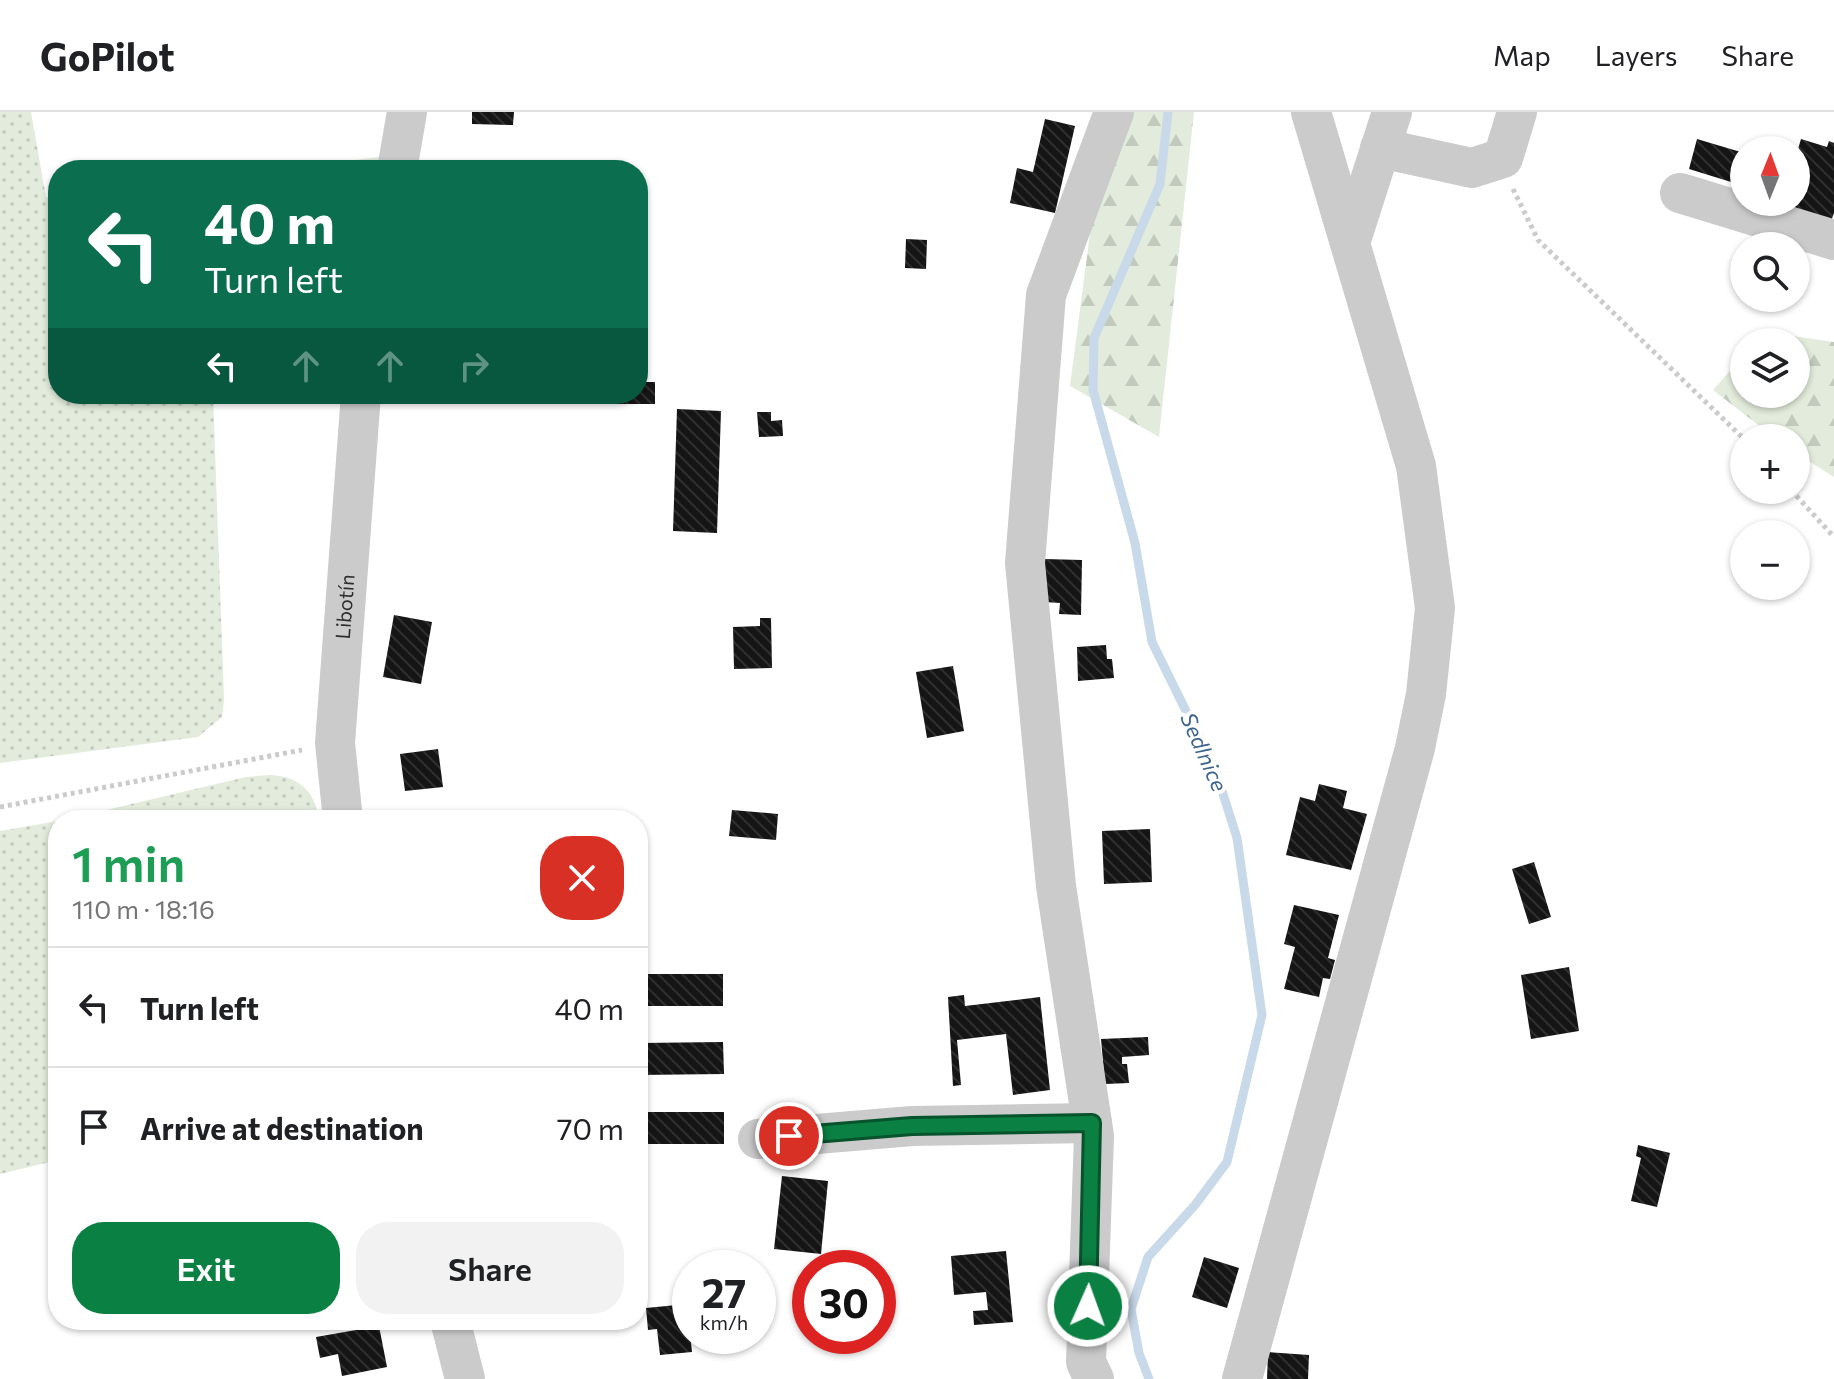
<!DOCTYPE html>
<html lang="en">
<head>
<meta charset="utf-8">
<style>
  :root { --surface:#fff; --page:#f2f2f2; --text:#202124; --muted:#757577; --line:#e0e0e0; --accent:#0b8043 }
  body { margin:0; font-family:Commissioner,sans-serif; background:var(--page); color:var(--text); height:100vh; display:flex; flex-direction:column; font-size:30px; white-space:nowrap }
  * { box-sizing:border-box; margin:0 }
  p { font-size:26px; color:var(--muted) }
  .icon { flex:none; width:44px; height:44px; fill:none; stroke:currentColor; stroke-width:2; stroke-linecap:round; stroke-linejoin:round }
  .map { position:relative; flex:1; overflow:hidden }
  .panel { position:absolute; left:48px; top:698px; width:600px; height:520px; display:flex; flex-direction:column; background:var(--surface); border-radius:32px; box-shadow:0 2px 6px #0004 }
  .panel>* { flex:none }
  .top-card { position:absolute; left:48px; top:48px; width:600px; height:244px; border-radius:32px; box-shadow:0 2px 6px #0004; background:#0b6e4f; color:#fff; overflow:hidden }
  .needle { width:52px; rotate:1deg }
  .controls { position:absolute; left:1730px; top:24px; display:grid; gap:16px }
  .controls a { display:grid; place-items:center; width:80px; height:80px; border-radius:50%; background:var(--surface); box-shadow:0 2px 6px #0004; font-size:40px }
  .speed { position:absolute; left:672px; top:1138px; display:flex; gap:16px; font-size:40px; font-weight:700; text-align:center }
  .speed>* { display:grid; place-content:center; width:104px; height:104px; border-radius:50%; background:var(--surface); box-shadow:0 2px 6px #0004; line-height:1 }
  .speed small { font-size:20px; font-weight:400 }
  .speed .limit { border:12px solid #d22; background:#fff; color:#111 }
  .pin { position:absolute; display:grid; place-items:center; width:68px; height:68px; color:#fff; margin:-34px; border:4px solid #fff; border-radius:50%; box-shadow:0 2px 8px #0007 }
  .me { position:absolute; width:88px; margin:-44px; rotate:2deg; stroke-linejoin:round; filter:drop-shadow(0 0 6px #0008) }
  .turn { display:flex; align-items:center; gap:28px; height:168px; padding:0 24px; font-size:36px }
  .turn .icon { width:104px; height:104px; stroke-width:2.5 }
  .turn b { display:block; font-size:56px; line-height:68px }
  .lanes { display:flex; align-items:center; height:76px; padding:0 24px; background:#0003; justify-content:center; gap:40px; direction:ltr }
  .lanes .off { opacity:.35 }
  .round { display:grid; place-items:center; flex:none; width:84px; height:84px; border-radius:32px; background:var(--page) }
  .headline { display:flex; align-items:center; justify-content:space-between; height:136px; padding:0 24px }
  h1 { font-size:48px; font-weight:600; line-height:60px; color:#1e9e55 }
  .button { display:flex; gap:16px; margin-top:auto; padding:16px 24px }
  .button a { flex:1; height:92px; border-radius:32px; background:var(--accent); color:#fff; font-size:32px; font-weight:600; line-height:92px; text-align:center }
  .button a+a { background:var(--page); color:var(--text) }
  ul { padding:0; list-style:none }
  li { display:flex; align-items:center; gap:24px; height:120px; padding:0 24px; border-top:2px solid var(--line) }
  li div { flex:1 }
  li b { display:block; font-size:30px }
  li em { font-style:normal }
  header { display:flex; align-items:center; gap:48px; box-sizing:border-box; height:112px; padding:0 40px; background:var(--surface); border-bottom:2px solid var(--line) }
  header strong { font-size:38px }
  nav { display:flex; gap:44px; margin-inline-start:auto; font-size:28px }
  .map>svg:first-child { display:block }
</style>
</head>
<body>
<header>
<strong>GoPilot</strong>
<nav><a>Map</a><a>Layers</a><a>Share</a></nav>
</header>
<div class="map">
<svg width="1834" height="1267" viewBox="0 0 1834 1267">
  <defs>
    <pattern id="grass-dots" width="8" height="8" patternUnits="userSpaceOnUse" patternTransform="scale(2)"><rect width="8" height="8" fill="#e2ebdc"/><path d="M2 2h.1M6 6h.1" fill="none" stroke="#c2cabd" stroke-width="1.8" stroke-linecap="round"/></pattern>
    <pattern id="forest-firs" width="22" height="20" patternUnits="userSpaceOnUse" patternTransform="scale(2)"><rect width="22" height="20" fill="#e2ebdc"/><path d="M5 1l3.5 6h-7zM16 11l3.5 6h-7z" fill="#c2cabd"/></pattern>
    <pattern id="building-back-hatch" width="6" height="6" patternUnits="userSpaceOnUse" patternTransform="scale(2)"><rect width="6" height="6" fill="#151515"/><path d="M-1 5l2 2M0 0l6 6M5-1l2 2" fill="none" stroke="#2f2f2f"/></pattern>
  </defs>
  <rect width="100%" height="100%" fill="#fff"/>
  <g fill="url(#grass-dots)">
    <polygon points="0,0 31,0 46,85 58,87 58,282 213,282 224,588 222,605 198,625 0,651"/>
    <polygon points="379,45 378,58 272,58"/>
    <path d="M 269,663 C 298,664 315,678 319,708 L 64,708 L 246,665 Z"/>
    <polygon points="58,709 58,1048 0,1062 0,719"/>
  </g>
  <g fill="url(#forest-firs)">
    <polygon points="1106,0 1194,0 1159,325 1070,274"/>
    <polygon points="1764,220 1834,230 1834,365 1796,341 1796,326 1775,326 1713,278 1744,243 1744,282 1796,282 1796,230 1755,230"/>
  </g>
  <g fill="none" stroke-linecap="round" stroke-linejoin="round">
    <polyline stroke="#c8d9ea" stroke-width="9" points="1149,1267 1139,1241 1131,1197 1148,1145 1195,1093 1227,1050 1262,903 1237,726 1216,660 1152,530 1135,431 1093,278 1094,226 1160,72 1168,0"/>
  </g>
  <g fill="url(#building-back-hatch)">
    <polygon points="472,0 514,0 513,13 472,12"/>
    <polygon points="1045,7 1075,14 1055,101 1010,91 1017,56 1033,60"/>
    <polygon points="1697,27 1744,41 1744,74 1689,57"/>
    <polygon points="1801,27 1827,35 1829,29 1834,31 1834,101 1830,112 1780,97 1782,90 1796,90 1796,44"/>
    <polygon points="906,127 927,128 926,157 905,156"/>
    <polygon points="638,270 655,270 655,292 581,292 581,282 638,282"/>
    <polygon points="677,297 721,299 717,421 673,419"/>
    <polygon points="757,300 771,300 771,309 782,308 783,324 759,325"/>
    <polygon points="1045,447 1082,448 1081,503 1059,502 1060,491 1044,490"/>
    <polygon points="394,503 432,510 421,572 383,565"/>
    <polygon points="760,506 771,506 772,556 734,557 733,515 760,514"/>
    <polygon points="1106,533 1107,547 1112,547 1114,566 1078,569 1077,535"/>
    <polygon points="953,554 964,619 927,626 916,560"/>
    <polygon points="438,637 443,675 405,679 400,642"/>
    <polygon points="1319,672 1347,679 1343,696 1367,702 1351,758 1286,743 1300,685 1315,689"/>
    <polygon points="732,698 778,702 776,728 729,724"/>
    <polygon points="1150,717 1152,770 1104,772 1102,719"/>
    <polygon points="1534,750 1551,805 1529,812 1512,757"/>
    <polygon points="1294,793 1339,803 1328,846 1335,848 1330,867 1323,866 1319,885 1284,877 1295,835 1284,832"/>
    <polygon points="1569,855 1579,919 1531,927 1521,863"/>
    <polygon points="639,862 723,862 723,894 640,894"/>
    <polygon points="964,883 965,894 1040,885 1050,978 1013,983 1006,922 957,928 961,973 953,974 948,885"/>
    <polygon points="1148,925 1149,943 1122,945 1122,952 1127,952 1129,971 1105,972 1101,927"/>
    <polygon points="723,930 724,962 640,963 640,931"/>
    <rect x="640" y="1000" width="84" height="32"/>
    <polygon points="1638,1033 1670,1041 1657,1095 1631,1089 1641,1046 1636,1044"/>
    <polygon points="782,1064 828,1069 821,1142 774,1137"/>
    <polygon points="1006,1139 1013,1210 974,1213 973,1199 988,1198 986,1180 954,1183 951,1144"/>
    <polygon points="1204,1145 1239,1156 1227,1196 1192,1185"/>
    <polygon points="687,1192 692,1240 660,1243 657,1217 648,1218 646,1196"/>
    <polygon points="379,1214 387,1255 342,1264 338,1242 320,1246 316,1225"/>
    <polygon points="1268,1240 1309,1243 1308,1267 1267,1267"/>
  </g>
  <g fill="none" stroke-linecap="round" stroke-linejoin="round">
    <g stroke="#cbcbcb" stroke-width="5" stroke-dasharray="4 4" stroke-linecap="butt">
      <polyline points="1513,77 1538,128 1744,327"/>
      <polyline points="1791,378 1834,425"/>
      <polyline points="0,695 302,638"/>
    </g>
    <g stroke="#cbcbcb" stroke-width="40">
      <polyline points="1380,36 1472,56 1503,46 1517,0"/>
      <polyline points="397,58 407,0"/>
      <polyline points="1680,81 1834,128"/>
      <polyline points="1351,128 1392,0"/>
      <path id="s1" d="M 343,708 L 335,631 L 361,282"/>
      <polyline points="758,1027 912,1014 1092,1011"/>
      <polyline points="450,1208 465,1267"/>
      <polyline points="1094,1267 1086,1250 1094,1024 1056,774 1025,451 1046,183 1114,0"/>
      <polyline points="1242,1267 1415,636 1426,582 1435,496 1416,354 1311,0"/>
    </g>
  </g>
  <g fill="none" stroke-linecap="round" stroke-linejoin="round">
    <g stroke="#07532c" stroke-width="20">
      <polyline id="route" points="789,1024 912,1014 1092,1011 1088,1194"/>
    </g>
    <use href="#route" stroke="#0b8043" stroke-width="14"/>
  </g>
  <g text-anchor="middle" stroke-width="8" stroke-linejoin="round" paint-order="stroke">
    <g font-size="20" fill="#2e2e2e" stroke="#fff">
      <text dy="7" stroke="none"><textPath href="#s1" startOffset="214">Libotín</textPath></text>
    </g>
    <g font-size="22" font-style="italic" fill="#3e658e" stroke="#fff">
      <text transform="translate(1204 640) rotate(66)" y="8">Sedlnice</text>
    </g>
  </g>
</svg>
<div class="controls">
<a><svg class="needle" viewBox="-14 -14 28 28"><path d="M0-13l5 13h-10z" fill="#e53935"/><path d="M0 13l5-13h-10z" fill="#757577"/></svg></a>
<a><svg class="icon" aria-label="search" viewBox="0 0 24 24"><circle cx="10" cy="10" r="6"/><path d="M15 15l6 6"/></svg></a>
<a><svg class="icon" aria-label="layers" viewBox="0 0 24 24"><path d="M12 4l9 5-9 5-9-5zM3 14l9 5 9-5"/></svg></a>
<a>+</a>
<a>−</a>
</div>
<div class="speed"><div>27<small>km/h</small></div><div class="limit">30</div></div>
<div class="pin" style="left:789px;top:1024px;background:#d93025"><svg class="icon" aria-label="arrive" viewBox="0 0 24 24"><path d="M6 21V4h12l-3 4 3 4H6"/></svg></div>
<svg class="me" style="left:1088px;top:1194px" viewBox="-20 -20 40 40"><circle r="17" fill="#0b8043" stroke="#fff" stroke-width="3"/><path d="M0-11L8 9 0 5-8 9z" fill="#fff"/></svg>
<div class="top-card">
<div class="turn"><svg class="icon" aria-label="left" viewBox="0 0 24 24"><path d="M17 20v-9H6M10 6l-5 5 5 5"/></svg><div><b>40 m</b>Turn left</div></div>
<div class="lanes"><svg class="icon" aria-label="left" viewBox="0 0 24 24"><path d="M17 20v-9H6M10 6l-5 5 5 5"/></svg><svg class="icon off" aria-label="ahead" viewBox="0 0 24 24"><path d="M12 20V5M6 11l6-6 6 6"/></svg><svg class="icon off" aria-label="ahead" viewBox="0 0 24 24"><path d="M12 20V5M6 11l6-6 6 6"/></svg><svg class="icon off" aria-label="right" viewBox="0 0 24 24"><path d="M7 20v-9h11M14 6l5 5-5 5"/></svg></div>
</div>
<section class="panel">
<div class="headline"><div><h1>1 min</h1><p>110 m · 18:16</p></div><a class="round" style="background:#d93025;color:#fff"><svg class="icon" aria-label="close" viewBox="0 0 24 24"><path d="M6 6l12 12M18 6L6 18"/></svg></a></div>
<ul>
<li><svg class="icon" aria-label="left" viewBox="0 0 24 24"><path d="M17 20v-9H6M10 6l-5 5 5 5"/></svg><div><b>Turn left</b></div><em>40 m</em></li>
<li><svg class="icon" aria-label="arrive" viewBox="0 0 24 24"><path d="M6 21V4h12l-3 4 3 4H6"/></svg><div><b>Arrive at destination</b></div><em>70 m</em></li>
</ul>
<div class="button"><a>Exit</a><a>Share</a></div>
</section>
</div>
</body>
</html>
